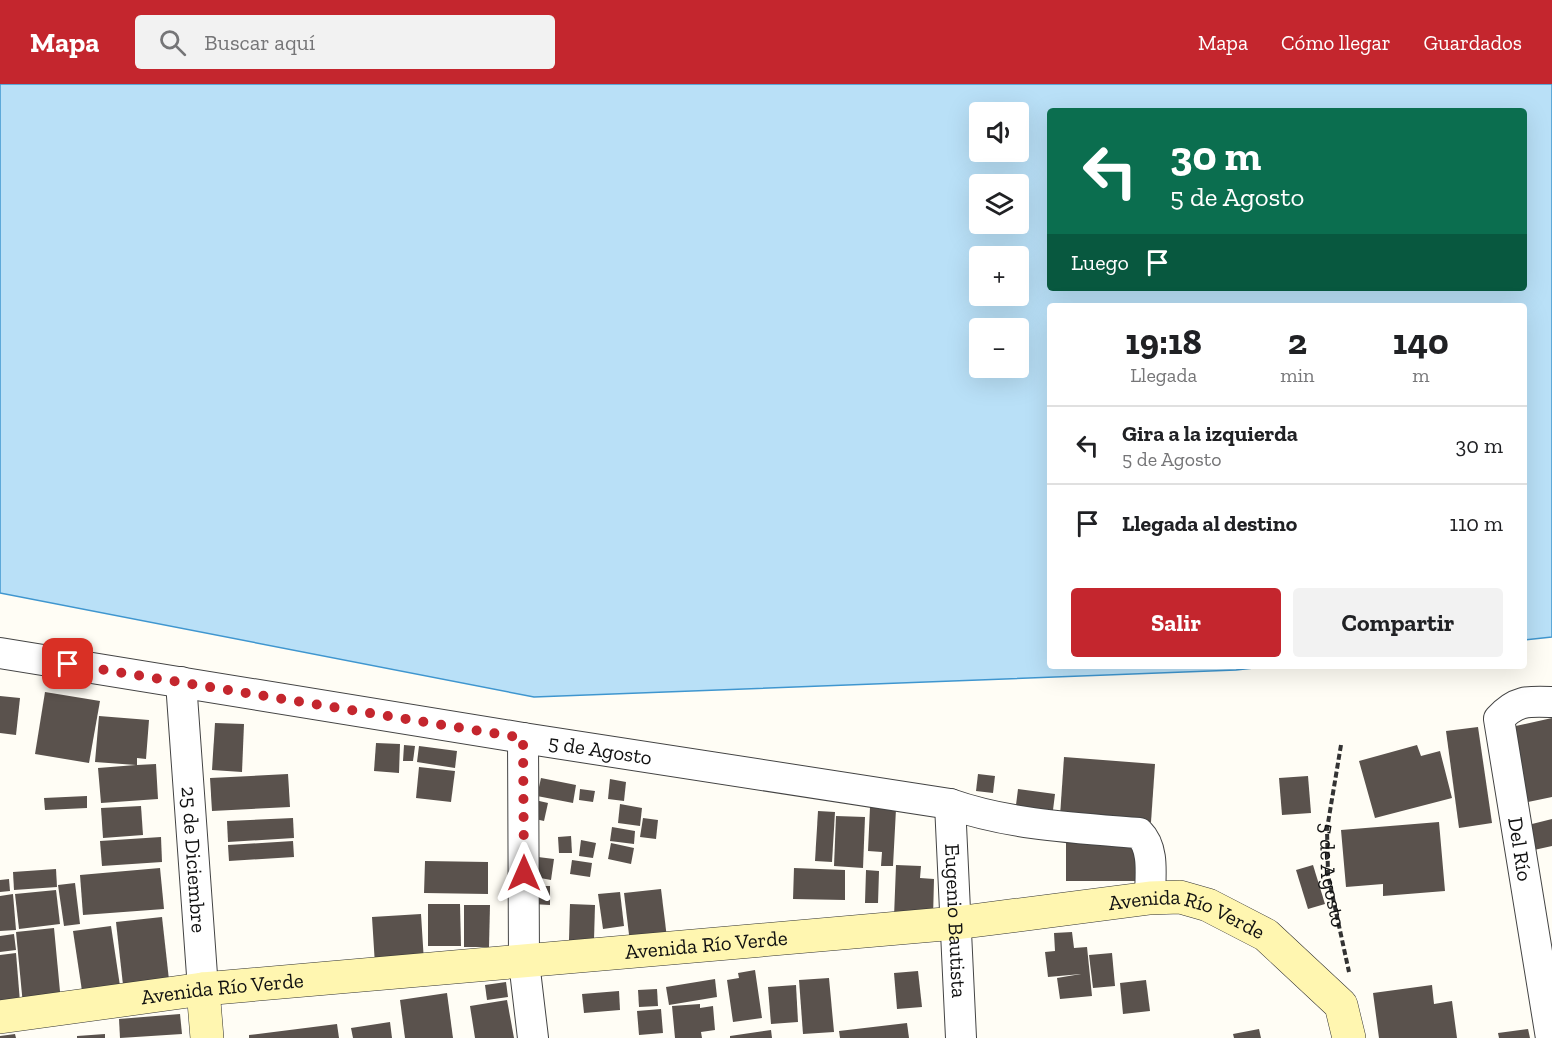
<!DOCTYPE html>
<html lang="es">
<head>
<meta charset="utf-8">
<style>
  :root { --surface:#fff; --page:#f2f2f2; --text:#202124; --muted:#757577; --line:#e0e0e0; --accent:#c4262e }
  body { margin:0; font-family:"Zilla Slab",serif; background:var(--page); color:var(--text); height:100vh; display:flex; flex-direction:column; font-size:22px; white-space:nowrap }
  * { box-sizing:border-box; margin:0 }
  p { font-size:20px; color:var(--muted) }
  .icon { flex:none; width:33px; height:33px; fill:none; stroke:currentColor; stroke-width:2; stroke-linecap:round; stroke-linejoin:round }
  .map { position:relative; flex:1; overflow:hidden }
  .panel { position:absolute; left:1047px; top:219px; width:480px; height:366px; display:flex; flex-direction:column; background:var(--surface); border-radius:6px; box-shadow:0 6px 24px #0002 }
  .panel>* { flex:none }
  .banner { position:absolute; left:1047px; top:24px; width:480px; height:183px; border-radius:6px; box-shadow:0 6px 24px #0002; background:#0b6e4f; color:#fff; overflow:hidden }
  .controls { position:absolute; left:969px; top:18px; display:grid; gap:12px }
  .controls a { display:grid; place-items:center; width:60px; height:60px; border-radius:6px; background:var(--surface); box-shadow:0 6px 24px #0002; font-size:30px }
  .pin { position:absolute; display:grid; place-items:center; width:51px; height:51px; color:#fff; margin:-26px; border-radius:12px; box-shadow:0 3px 9px #0006 }
  .me { position:absolute; width:66px; margin:-33px; rotate:0deg; stroke-linejoin:round; filter:drop-shadow(0 0 4px #0008) }
  .turn { display:flex; align-items:center; gap:21px; height:126px; padding:0 24px; font-size:27px }
  .turn .icon { width:78px; height:78px; stroke-width:2.5 }
  .turn b { display:block; font-size:42px; line-height:51px }
  .then { display:flex; align-items:center; height:57px; padding:0 24px; background:#0003; gap:12px; font-size:22px }
  .eta { display:flex; justify-content:space-evenly; align-items:center; height:102px; text-align:center }
  .eta b { font-size:36px; font-weight:800; line-height:42px }
  .button { display:flex; gap:12px; margin-top:auto; padding:12px 24px }
  .button a { flex:1; height:69px; border-radius:6px; background:var(--accent); color:#fff; font-size:24px; font-weight:800; line-height:69px; text-align:center }
  .button a+a { background:var(--page); color:var(--text) }
  ul { padding:0; list-style:none }
  li { display:flex; align-items:center; gap:18px; height:78px; padding:0 24px; border-top:2px solid var(--line) }
  li div { flex:1 }
  li b { display:block; font-size:22px }
  li em { font-style:normal }
  header { display:flex; align-items:center; gap:36px; box-sizing:border-box; height:84px; padding:0 30px; background:var(--accent); color:#fff }
  header strong { font-size:28px }
  nav { display:flex; gap:33px; margin-inline-start:auto; font-size:21px }
  .search { width:420px; height:54px; background:var(--page); display:flex; align-items:center; gap:15px; box-sizing:border-box; padding:0 21px; border-radius:6px; color:var(--muted); font-size:22px }
  .map>svg:first-child { display:block }
</style>
</head>
<body>
<header>
<strong>Mapa</strong>
<div class="search"><svg class="icon" aria-label="search" viewBox="0 0 24 24"><circle cx="10" cy="10" r="6"/><path d="M15 15l6 6"/></svg>Buscar aquí</div>
<nav><a>Mapa</a><a>Cómo llegar</a><a>Guardados</a></nav>
</header>
<div class="map">
<svg width="1552" height="954" viewBox="0 0 1552 954">
  <rect width="100%" height="100%" fill="#fffdf5"/>
  <path fill="#b9e0f7" stroke="#3f96cf" stroke-width="1.5" fill-rule="evenodd" d="M 0,0 L 1552,0 L 1552,553 L 1524,556 L 1524,222 L 1050,222 L 1050,582 L 1273,582 L 1236,586 L 534,613 L 0,509 ZM 1050,27 L 1524,27 L 1524,204 L 1050,204 ZM 980,28 L 1018,28 L 1018,68 L 980,68 ZM 980,100 L 1018,100 L 1018,140 L 980,140 ZM 980,172 L 1018,172 L 1018,212 L 980,212 ZM 980,244 L 1018,244 L 1018,284 L 980,284 Z"/>
  <g fill="#5a524d">
    <polygon points="45,608 100,617 89,679 35,670"/>
    <polygon points="0,612 20,614 16,651 0,649"/>
    <polygon points="99,632 149,636 146,675 137,674 137,681 156,680 158,715 101,719 98,684 136,681 95,678"/>
    <polygon points="1552,634 1552,713 1528,718 1511,643"/>
    <polygon points="215,639 244,640 242,688 212,686"/>
    <polygon points="1478,643 1492,739 1459,744 1446,647"/>
    <polygon points="376,659 400,660 399,689 374,687"/>
    <polygon points="404,661 415,662 413,677 403,677"/>
    <polygon points="1417,661 1421,672 1440,667 1452,714 1375,734 1359,677"/>
    <polygon points="419,662 457,667 455,684 417,678"/>
    <polygon points="1064,673 1155,680 1151,738 1060,732"/>
    <polygon points="419,683 455,687 451,718 416,714"/>
    <polygon points="288,690 290,723 212,727 210,694"/>
    <polygon points="978,690 995,692 993,709 976,707"/>
    <polygon points="1308,692 1311,729 1282,731 1279,694"/>
    <polygon points="541,694 576,701 573,719 537,712"/>
    <polygon points="610,695 626,698 624,717 608,715"/>
    <polygon points="580,705 595,707 593,718 579,716"/>
    <polygon points="1018,705 1055,710 1052,734 1015,729"/>
    <polygon points="87,712 87,724 45,726 44,714"/>
    <polygon points="535,716 548,719 544,737 531,734"/>
    <polygon points="620,720 642,724 640,742 618,739"/>
    <polygon points="141,722 143,751 103,754 101,724"/>
    <polygon points="870,723 896,725 893,782 881,782 882,768 868,767"/>
    <polygon points="818,727 835,728 832,778 815,777"/>
    <polygon points="836,732 865,733 863,784 834,782"/>
    <polygon points="293,734 294,754 228,758 227,737"/>
    <polygon points="643,734 658,736 656,755 640,753"/>
    <polygon points="1552,735 1552,762 1534,766 1528,741"/>
    <polygon points="1439,738 1445,807 1383,812 1383,800 1346,803 1341,746"/>
    <polygon points="612,743 635,747 634,760 610,757"/>
    <polygon points="571,752 572,769 559,769 558,753"/>
    <polygon points="161,753 162,778 102,782 100,757"/>
    <polygon points="581,756 596,759 593,774 579,772"/>
    <polygon points="293,757 294,773 229,777 228,761"/>
    <polygon points="611,759 634,764 631,780 608,775"/>
    <polygon points="1066,759 1141,759 1142,797 1066,797"/>
    <polygon points="538,773 554,775 551,796 535,793"/>
    <polygon points="572,776 592,779 590,793 570,790"/>
    <polygon points="425,777 488,778 488,810 424,809"/>
    <polygon points="896,781 921,782 920,794 934,795 933,834 894,833"/>
    <polygon points="1313,781 1325,820 1308,825 1296,786"/>
    <polygon points="160,784 164,825 83,831 80,791"/>
    <polygon points="794,784 845,786 845,816 793,815"/>
    <polygon points="56,785 57,803 14,806 13,788"/>
    <polygon points="866,786 879,787 878,819 865,819"/>
    <polygon points="9,795 10,807 0,808 0,796"/>
    <polygon points="75,799 80,840 64,842 58,801"/>
    <polygon points="532,802 550,802 550,821 532,820"/>
    <polygon points="661,805 667,854 630,859 624,809"/>
    <polygon points="56,806 60,840 19,845 15,810"/>
    <polygon points="620,808 624,842 603,845 598,810"/>
    <polygon points="13,810 16,846 0,847 0,812"/>
    <polygon points="428,820 460,820 461,862 428,862"/>
    <polygon points="570,820 595,821 594,856 569,856"/>
    <polygon points="464,821 490,821 489,863 464,863"/>
    <polygon points="421,830 424,878 375,881 372,833"/>
    <polygon points="162,833 169,896 123,901 116,838"/>
    <polygon points="111,842 120,902 82,907 73,847"/>
    <polygon points="54,844 61,918 23,921 16,848"/>
    <polygon points="1072,848 1074,864 1087,863 1092,912 1060,915 1057,894 1081,890 1048,893 1045,868 1055,867 1054,849"/>
    <polygon points="14,850 16,866 0,868 0,852"/>
    <polygon points="16,869 20,918 0,920 0,871"/>
    <polygon points="1112,869 1115,902 1093,904 1089,871"/>
    <polygon points="755,886 762,934 733,938 727,896 739,894 738,889"/>
    <polygon points="918,887 922,923 897,925 894,889"/>
    <polygon points="829,894 834,948 803,950 799,896"/>
    <polygon points="715,895 717,913 669,921 666,903"/>
    <polygon points="1146,896 1150,927 1123,930 1120,899"/>
    <polygon points="506,898 508,913 487,916 485,901"/>
    <polygon points="796,901 798,938 771,940 768,903"/>
    <polygon points="1432,901 1434,920 1452,917 1457,954 1379,954 1373,909"/>
    <polygon points="657,905 658,922 639,923 638,906"/>
    <polygon points="619,907 620,926 584,929 582,910"/>
    <polygon points="447,909 453,954 405,954 400,916"/>
    <polygon points="507,916 514,954 475,954 470,922"/>
    <polygon points="700,920 700,924 713,922 715,946 701,948 702,954 675,954 672,922"/>
    <polygon points="661,925 663,949 639,951 637,927"/>
    <polygon points="180,930 182,950 120,954 119,935"/>
    <polygon points="390,938 392,954 353,954 351,944"/>
    <polygon points="907,939 909,954 840,954 839,947"/>
    <polygon points="337,940 339,954 249,954 249,951"/>
    <polygon points="1259,945 1261,954 1234,954 1233,950"/>
    <polygon points="1528,945 1530,954 1499,954 1498,949"/>
    <polygon points="771,946 772,954 730,954 730,952"/>
    <polygon points="15,950 16,954 0,954 0,952"/>
    <polygon points="105,950 105,954 77,954 77,952"/>
  </g>
  <g fill="none" stroke-linecap="round" stroke-linejoin="round">
    <g stroke="#444" stroke-width="32">
      <g id="street">
        <path id="s2" d="M 0,569 L 523,654 L 950,720 C 1010,741 1076,744 1139,749 C 1155,765 1150,792 1150,814"/>
        <path id="s3" d="M 181,598 L 203,905"/>
        <polyline points="523,654 524,878 533,954"/>
        <path id="s4" d="M 950,720 L 961,954"/>
        <path d="M 1551,954 L 1499,635 C 1516,616 1528,617 1552,618"/>
      </g>
    </g>
    <g stroke="#333" stroke-width="34">
      <g id="secondary">
        <polyline points="203,905 207,954"/>
        <path id="s5" d="M 0,933 L 203,905 L 956,839 L 1150,814 L 1180,813 L 1208,821 L 1266,851 L 1341,921 L 1349,954"/>
      </g>
    </g>
    <path stroke="#333" stroke-width="4" stroke-dasharray="6 3" stroke-linecap="butt" id="s1" d="M 1341,661 L 1327,745 L 1328,791 L 1349,888"/>
    <use href="#street" stroke="#fff" stroke-width="30"/>
    <use href="#secondary" stroke="#fff6b0" stroke-width="33"/>
  </g>
  <g fill="none" stroke-linecap="round" stroke-linejoin="round">
    <polyline stroke="#c4262e" stroke-width="10" stroke-dasharray="0 18" points="68,580 523,654 524,789"/>
  </g>
  <g text-anchor="middle" stroke-width="6" stroke-linejoin="round" paint-order="stroke">
    <g font-size="21" fill="#111" stroke="#fff">
      <text dy="7" stroke="none"><textPath href="#s2" startOffset="608">5 de Agosto</textPath></text>
      <text transform="translate(1520 765) rotate(81)" y="7">Del Río</text>
      <text dy="7" stroke="none"><textPath href="#s3" startOffset="178">25 de Diciembre</textPath></text>
      <text dy="7" stroke="none"><textPath href="#s1" startOffset="132">5 de Agosto</textPath></text>
      <text dy="7" stroke="none"><textPath href="#s4" startOffset="117">Eugenio Bautista</textPath></text>
      <text dy="7" stroke="none"><textPath href="#s5" startOffset="1196">Avenida Río Verde</textPath></text>
      <text dy="7" stroke="none"><textPath href="#s5" startOffset="710">Avenida Río Verde</textPath></text>
      <text dy="7" stroke="none"><textPath href="#s5" startOffset="224">Avenida Río Verde</textPath></text>
    </g>
  </g>
</svg>
<div class="controls">
<a><svg class="icon" aria-label="sound" viewBox="0 0 24 24"><path d="M4 9h4l5-4v14l-5-4H4zM17 9q2 3 0 6"/></svg></a>
<a><svg class="icon" aria-label="layers" viewBox="0 0 24 24"><path d="M12 4l9 5-9 5-9-5zM3 14l9 5 9-5"/></svg></a>
<a>+</a>
<a>−</a>
</div>
<div class="pin" style="left:68px;top:580px;background:#d93025"><svg class="icon" aria-label="arrive" viewBox="0 0 24 24"><path d="M6 21V4h12l-3 4 3 4H6"/></svg></div>
<svg class="me" style="left:524px;top:789px" viewBox="-20 -20 40 40"><path d="M0-17L14 15 0 8-14 15z" fill="#c4262e" stroke="#fff" stroke-width="4"/></svg>
<div class="banner">
<div class="turn"><svg class="icon" aria-label="left" viewBox="0 0 24 24"><path d="M17 20v-9H6M10 6l-5 5 5 5"/></svg><div><b>30 m</b>5 de Agosto</div></div>
<div class="then">Luego<svg class="icon" aria-label="arrive" viewBox="0 0 24 24"><path d="M6 21V4h12l-3 4 3 4H6"/></svg></div>
</div>
<section class="panel">
<div class="eta">
<div><b>19:18</b><p>Llegada</p></div>
<div><b>2</b><p>min</p></div>
<div><b>140</b><p>m</p></div>
</div>
<ul>
<li><svg class="icon" aria-label="left" viewBox="0 0 24 24"><path d="M17 20v-9H6M10 6l-5 5 5 5"/></svg><div><b>Gira a la izquierda</b><p>5 de Agosto</p></div><em>30 m</em></li>
<li><svg class="icon" aria-label="arrive" viewBox="0 0 24 24"><path d="M6 21V4h12l-3 4 3 4H6"/></svg><div><b>Llegada al destino</b></div><em>110 m</em></li>
</ul>
<div class="button"><a>Salir</a><a>Compartir</a></div>
</section>
</div>
</body>
</html>
